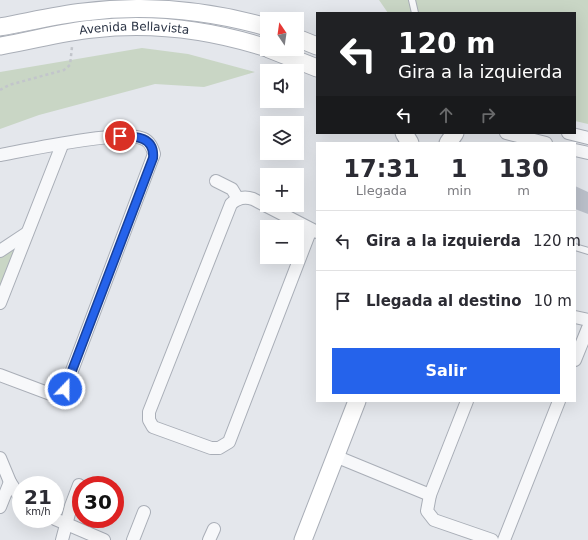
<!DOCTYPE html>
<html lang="es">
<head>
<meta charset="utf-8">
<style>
  :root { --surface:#fff; --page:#f7f7f7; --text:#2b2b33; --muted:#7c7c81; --line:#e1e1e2; --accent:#2563eb }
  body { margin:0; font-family:"DejaVu Sans",sans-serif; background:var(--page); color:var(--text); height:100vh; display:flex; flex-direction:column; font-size:15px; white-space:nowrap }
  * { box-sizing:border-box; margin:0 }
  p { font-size:13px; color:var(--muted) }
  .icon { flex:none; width:22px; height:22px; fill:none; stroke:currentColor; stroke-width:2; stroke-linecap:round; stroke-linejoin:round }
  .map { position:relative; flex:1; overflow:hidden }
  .sheet { position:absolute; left:316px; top:142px; width:260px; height:260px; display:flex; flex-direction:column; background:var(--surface); border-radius:0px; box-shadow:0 4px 16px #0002 }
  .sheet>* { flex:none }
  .hud { position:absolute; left:316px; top:12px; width:260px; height:122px; border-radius:0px; box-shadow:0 4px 16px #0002; background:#202124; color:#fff; overflow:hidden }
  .needle { width:26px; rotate:347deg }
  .buttons { position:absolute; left:260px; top:12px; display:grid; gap:8px }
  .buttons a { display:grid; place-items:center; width:44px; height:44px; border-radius:0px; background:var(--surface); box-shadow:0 4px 16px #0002; font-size:20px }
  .speed { position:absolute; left:12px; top:476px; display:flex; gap:8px; font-size:20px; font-weight:700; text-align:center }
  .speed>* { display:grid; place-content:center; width:52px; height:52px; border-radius:50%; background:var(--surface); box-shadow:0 4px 16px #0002; line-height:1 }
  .speed small { font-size:10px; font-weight:400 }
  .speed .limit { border:6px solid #d22; background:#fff; color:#111 }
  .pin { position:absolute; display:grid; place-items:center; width:34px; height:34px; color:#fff; margin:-17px; border:2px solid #fff; border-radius:50%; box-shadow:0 1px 4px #0007 }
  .me { position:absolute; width:44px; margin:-22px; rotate:22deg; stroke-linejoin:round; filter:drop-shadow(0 0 3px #0008) }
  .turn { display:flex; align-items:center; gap:14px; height:84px; padding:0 16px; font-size:18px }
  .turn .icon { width:52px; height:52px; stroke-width:2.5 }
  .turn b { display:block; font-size:28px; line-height:34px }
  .lanes { display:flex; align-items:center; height:38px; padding:0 16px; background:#0003; justify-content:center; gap:20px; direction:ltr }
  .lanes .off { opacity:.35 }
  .eta { display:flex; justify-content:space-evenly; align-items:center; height:68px; text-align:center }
  .eta b { font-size:24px; font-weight:700; line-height:28px }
  .cta { display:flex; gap:8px; margin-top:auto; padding:8px 16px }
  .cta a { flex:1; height:46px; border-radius:0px; background:var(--accent); color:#fff; font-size:16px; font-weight:700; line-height:46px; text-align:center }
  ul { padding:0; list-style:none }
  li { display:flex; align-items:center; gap:12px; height:60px; padding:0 16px; border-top:1px solid var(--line) }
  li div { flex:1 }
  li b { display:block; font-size:15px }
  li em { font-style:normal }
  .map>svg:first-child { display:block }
</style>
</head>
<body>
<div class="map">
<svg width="588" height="540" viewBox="0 0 588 540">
  <rect width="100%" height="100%" fill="#e4e7ec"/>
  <g fill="#c9d6c5">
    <polygon points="379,0 588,0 588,124 575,121 575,13 388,13"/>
    <polygon points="142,48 188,54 255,72 204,87 155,84 39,115 0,129 0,72"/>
    <polygon points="10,251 14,251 0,295 0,257"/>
  </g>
  <polygon fill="#bbc0ca" points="575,186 588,192 588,214 575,209"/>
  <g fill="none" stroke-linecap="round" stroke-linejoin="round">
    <g stroke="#a9aeb7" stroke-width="8">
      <g id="lane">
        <polyline points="412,0 415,13"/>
        <polyline points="575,247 588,251"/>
      </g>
    </g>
    <g stroke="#a9aeb7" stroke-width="14">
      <g id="street">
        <polyline points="506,133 546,143"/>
        <polyline points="568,133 588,138"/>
        <polyline points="575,150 588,153"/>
        <path d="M 0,155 C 27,150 120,130 141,138 C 149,140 152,146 154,154 L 65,389 L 59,394 L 53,395 L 0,375"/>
        <polyline points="216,181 232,189 238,199"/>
        <path d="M 311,229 L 229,442 L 219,448 L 211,448 L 153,427 L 149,420 L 149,412 L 231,204 C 237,198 244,196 253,199 L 317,232"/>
        <polyline points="0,251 27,233"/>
        <polyline points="0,303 62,145"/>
        <polyline points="575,317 588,320"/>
        <polyline points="575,360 588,328"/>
        <polyline points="467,401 430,495 427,511 434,520 492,540"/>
        <polyline points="335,456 430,495"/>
        <polyline points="0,458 10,482 21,499"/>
        <polyline points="0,507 10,482"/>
        <polyline points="55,519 104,540"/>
        <polyline points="62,540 71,506 79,485"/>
        <polyline points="133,540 144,512"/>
        <polyline points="209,540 214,529"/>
        <polyline points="504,540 559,401"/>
      </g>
    </g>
    <g stroke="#a9aeb7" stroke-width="19">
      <g id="secondary">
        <path d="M 0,27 C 28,22 56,15 84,12 C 146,4 207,10 267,27"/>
        <polyline points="297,38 317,46"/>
        <path id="s1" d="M 0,46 C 31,41 61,32 93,29 C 152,22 211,30 267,48"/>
        <polyline points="269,49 317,68"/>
        <polyline points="404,133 410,143"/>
        <polyline points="448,143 455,133"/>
        <polyline points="303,540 357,401"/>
      </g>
    </g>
    <polyline stroke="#c2c5cb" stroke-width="2.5" stroke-dasharray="3 3" stroke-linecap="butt" points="0,90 9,85 64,70 70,65 72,47"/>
    <use href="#lane" stroke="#f7f8fa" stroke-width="6"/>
    <use href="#street" stroke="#f7f8fa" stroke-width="12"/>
    <use href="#secondary" stroke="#fff" stroke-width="17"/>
  </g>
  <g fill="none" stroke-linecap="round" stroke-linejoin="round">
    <g stroke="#184099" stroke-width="10">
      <path id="route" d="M 65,389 L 153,158 C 155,137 136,136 120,136"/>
    </g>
    <use href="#route" stroke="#2563eb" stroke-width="7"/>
  </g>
  <g text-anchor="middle" stroke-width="3" stroke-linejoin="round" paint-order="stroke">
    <g font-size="12" fill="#2b3445" stroke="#f4f6f9">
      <text dy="4" stroke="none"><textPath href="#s1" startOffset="136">Avenida Bellavista</textPath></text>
    </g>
  </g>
</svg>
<div class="buttons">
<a><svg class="needle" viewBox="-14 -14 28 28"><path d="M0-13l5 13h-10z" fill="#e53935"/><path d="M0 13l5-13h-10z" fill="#7c7c81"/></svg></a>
<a><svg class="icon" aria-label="sound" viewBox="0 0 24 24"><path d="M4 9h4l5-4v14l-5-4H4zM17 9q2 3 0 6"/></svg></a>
<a><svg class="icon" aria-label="layers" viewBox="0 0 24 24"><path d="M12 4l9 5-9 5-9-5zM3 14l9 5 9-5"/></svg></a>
<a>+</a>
<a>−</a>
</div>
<div class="speed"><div>21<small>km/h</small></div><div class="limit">30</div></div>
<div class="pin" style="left:120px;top:136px;background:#d93025"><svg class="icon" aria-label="arrive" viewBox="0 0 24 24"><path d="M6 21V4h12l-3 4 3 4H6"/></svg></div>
<svg class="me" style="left:65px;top:389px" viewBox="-20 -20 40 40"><circle r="17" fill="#2563eb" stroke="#fff" stroke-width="3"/><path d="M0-11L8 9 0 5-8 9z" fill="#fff"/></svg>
<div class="hud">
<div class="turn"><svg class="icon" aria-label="left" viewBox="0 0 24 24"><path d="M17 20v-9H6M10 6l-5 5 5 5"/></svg><div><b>120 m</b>Gira a la izquierda</div></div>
<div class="lanes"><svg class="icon" aria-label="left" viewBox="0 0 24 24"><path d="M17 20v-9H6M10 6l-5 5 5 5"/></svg><svg class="icon off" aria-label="ahead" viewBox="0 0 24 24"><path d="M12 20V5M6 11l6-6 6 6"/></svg><svg class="icon off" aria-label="right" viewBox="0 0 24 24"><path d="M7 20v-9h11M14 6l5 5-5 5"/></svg></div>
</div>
<section class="sheet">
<div class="eta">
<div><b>17:31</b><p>Llegada</p></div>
<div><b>1</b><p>min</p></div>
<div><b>130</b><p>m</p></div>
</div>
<ul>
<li><svg class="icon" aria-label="left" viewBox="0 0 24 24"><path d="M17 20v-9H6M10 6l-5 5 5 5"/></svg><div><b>Gira a la izquierda</b></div><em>120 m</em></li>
<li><svg class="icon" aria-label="arrive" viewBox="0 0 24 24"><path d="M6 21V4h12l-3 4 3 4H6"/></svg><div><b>Llegada al destino</b></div><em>10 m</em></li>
</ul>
<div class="cta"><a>Salir</a></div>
</section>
</div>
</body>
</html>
